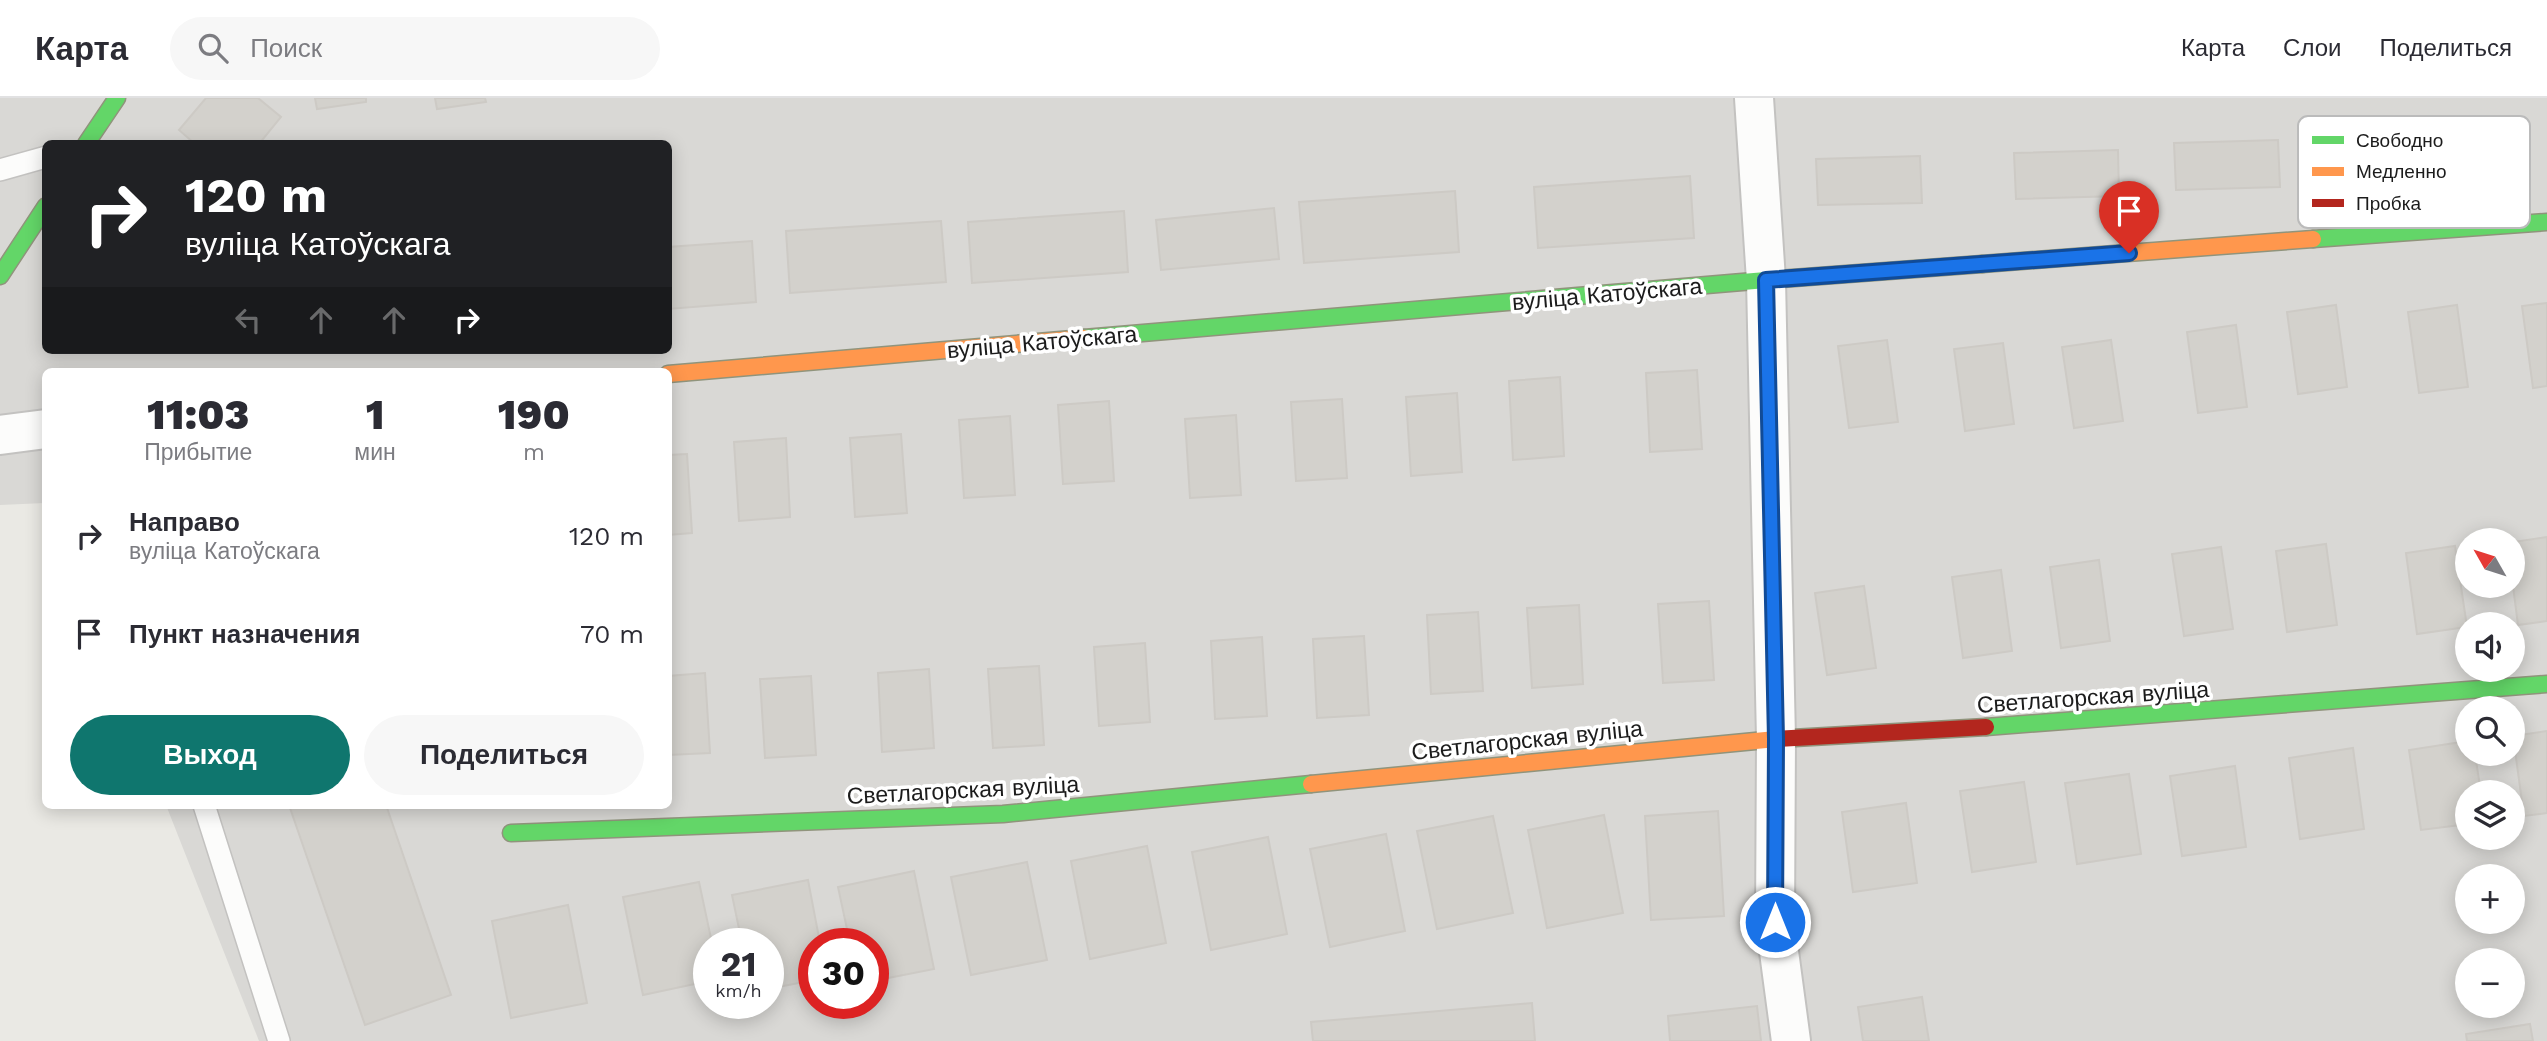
<!DOCTYPE html>
<html lang="ru">
<head>
<meta charset="utf-8">
<style>
  :root { --surface:#fff; --page:#f7f7f7; --text:#2b2b33; --muted:#7c7c81; --line:#e1e1e2; --accent:#0f766e }
  body { margin:0; font-family:"Work Sans",sans-serif; background:var(--page); color:var(--text); height:100vh; display:flex; flex-direction:column; font-size:26px; white-space:nowrap }
  * { box-sizing:border-box; margin:0 }
  p { font-size:23px; color:var(--muted) }
  .icon { flex:none; width:38px; height:38px; fill:none; stroke:currentColor; stroke-width:2; stroke-linecap:round; stroke-linejoin:round }
  .map { position:relative; flex:1; overflow:hidden }
  .panel { position:absolute; left:42px; top:270px; width:630px; height:441px; display:flex; flex-direction:column; background:var(--surface); border-radius:10px; box-shadow:0 4px 18px #0003 }
  .panel>* { flex:none }
  .banner { position:absolute; left:42px; top:42px; width:630px; height:214px; border-radius:10px; box-shadow:0 4px 18px #0003; background:#202124; color:#fff; overflow:hidden }
  .needle { width:46px; rotate:309deg }
  .fabs { position:absolute; left:2455px; top:430px; display:grid; gap:14px }
  .fabs a { display:grid; place-items:center; width:70px; height:70px; border-radius:50%; background:var(--surface); box-shadow:0 4px 18px #0003; font-size:35px }
  .speed { position:absolute; left:693px; top:830px; display:flex; gap:14px; font-size:35px; font-weight:700; text-align:center }
  .speed>* { display:grid; place-content:center; width:91px; height:91px; border-radius:50%; background:var(--surface); box-shadow:0 4px 18px #0003; line-height:1 }
  .speed small { font-size:18px; font-weight:400 }
  .speed .limit { border:10px solid #d22; background:#fff; color:#111 }
  .pin { position:absolute; display:grid; place-items:center; width:60px; height:60px; color:#fff; margin:-72px -30px; border-radius:50% 50% 50% 0; rotate:-45deg; box-shadow:0 0 7px #0007 }
  .pin .icon { rotate:45deg }
  .me { position:absolute; width:77px; margin:-38px; rotate:0deg; stroke-linejoin:round; filter:drop-shadow(0 0 5px #0008) }
  .turn { display:flex; align-items:center; gap:24px; height:147px; padding:0 28px; font-size:32px }
  .turn .icon { width:91px; height:91px; stroke-width:2.5 }
  .turn b { display:block; font-size:49px; line-height:60px }
  .lanes { display:flex; align-items:center; height:66px; padding:0 28px; background:#0003; justify-content:center; gap:35px; direction:ltr }
  .lanes .off { opacity:.35 }
  .eta { display:flex; justify-content:space-evenly; align-items:center; height:119px; text-align:center }
  .eta b { font-size:42px; font-weight:800; line-height:49px }
  .button { display:flex; gap:14px; margin-top:auto; padding:14px 28px }
  .button a { flex:1; height:80px; border-radius:42px; background:var(--accent); color:#fff; font-size:28px; font-weight:800; line-height:80px; text-align:center }
  .button a+a { background:var(--page); color:var(--text) }
  ul { padding:0; list-style:none }
  li { display:flex; align-items:center; gap:21px; height:98px; padding:0 28px }
  li div { flex:1 }
  li b { display:block; font-size:26px }
  li em { font-style:normal }
  header { display:flex; align-items:center; gap:42px; box-sizing:border-box; height:98px; padding:0 35px; background:var(--surface); border-bottom:2px solid var(--line) }
  header strong { font-size:33px }
  nav { display:flex; gap:38px; margin-inline-start:auto; font-size:24px }
  .search { width:490px; height:63px; background:var(--page); display:flex; align-items:center; gap:18px; box-sizing:border-box; padding:0 24px; border-radius:38px; color:var(--muted); font-size:26px }
  .map>svg:first-child { display:block }
</style>
</head>
<body>
<header>
<strong>Карта</strong>
<div class="search"><svg class="icon" aria-label="search" viewBox="0 0 24 24"><circle cx="10" cy="10" r="6"/><path d="M15 15l6 6"/></svg>Поиск</div>
<nav><a>Карта</a><a>Слои</a><a>Поделиться</a></nav>
</header>
<div class="map">
<svg width="2547" height="943" viewBox="0 0 2547 943">
  <rect width="100%" height="100%" fill="#eae9e4"/>
  <path fill="#d9d8d5" fill-rule="evenodd" d="M 0,0 L 2547,0 L 2547,943 L 259,943 L 166,707 L 668,707 L 668,273 L 46,273 L 45,405 L 0,407 ZM 46,46 L 668,46 L 668,252 L 46,252 ZM 2468,443 L 2513,443 L 2513,488 L 2468,488 ZM 2468,527 L 2513,527 L 2513,572 L 2468,572 ZM 2468,611 L 2513,611 L 2513,656 L 2468,656 ZM 2468,695 L 2513,695 L 2513,740 L 2468,740 ZM 2468,779 L 2513,779 L 2513,824 L 2468,824 ZM 709,845 L 768,845 L 768,905 L 709,905 ZM 814,845 L 873,845 L 873,905 L 814,905 ZM 2468,863 L 2513,863 L 2513,908 L 2468,908 Z"/>
  <g fill="#d3d1cc" stroke="#cdcac5" stroke-width="2">
    <polygon points="206,0 258,0 281,19 259,46 195,46 179,32"/>
    <polygon points="315,0 366,0 366,4 317,11"/>
    <polygon points="435,0 485,0 486,4 437,11"/>
    <polygon points="2278,42 2280,89 2176,92 2174,45"/>
    <polygon points="2118,52 2119,98 2016,101 2014,55"/>
    <polygon points="1920,58 1922,105 1818,107 1816,61"/>
    <polygon points="1690,78 1694,140 1538,150 1534,89"/>
    <polygon points="1455,93 1459,154 1304,165 1299,104"/>
    <polygon points="1274,110 1279,161 1161,172 1156,122"/>
    <polygon points="1124,113 1128,174 972,185 968,124"/>
    <polygon points="941,123 946,184 790,195 786,133"/>
    <polygon points="752,143 756,204 668,211 668,149"/>
    <polygon points="2547,205 2547,288 2533,290 2522,208"/>
    <polygon points="2336,207 2347,289 2298,296 2287,214"/>
    <polygon points="2457,207 2468,289 2419,295 2408,214"/>
    <polygon points="2236,227 2247,309 2198,315 2187,234"/>
    <polygon points="1887,242 1898,324 1849,330 1838,248"/>
    <polygon points="2111,242 2123,323 2074,330 2062,249"/>
    <polygon points="2003,245 2014,326 1965,333 1954,251"/>
    <polygon points="1697,272 1702,351 1650,354 1646,275"/>
    <polygon points="1560,279 1564,358 1513,362 1509,283"/>
    <polygon points="1457,295 1462,374 1411,378 1406,299"/>
    <polygon points="1342,301 1347,380 1296,383 1291,304"/>
    <polygon points="1109,303 1114,383 1063,386 1058,307"/>
    <polygon points="1236,317 1241,397 1190,400 1185,321"/>
    <polygon points="1010,318 1015,397 964,400 959,322"/>
    <polygon points="901,336 907,415 855,419 850,340"/>
    <polygon points="786,340 790,419 739,423 734,344"/>
    <polygon points="687,356 692,435 668,437 668,357"/>
    <polygon points="2547,439 2547,523 2518,527 2513,488 2513,444"/>
    <polygon points="2326,446 2337,527 2287,534 2276,453"/>
    <polygon points="2455,448 2467,529 2417,536 2406,455"/>
    <polygon points="2221,449 2233,531 2184,538 2172,456"/>
    <polygon points="2099,462 2110,543 2061,550 2050,469"/>
    <polygon points="2001,472 2012,553 1963,560 1952,479"/>
    <polygon points="1864,488 1876,570 1827,577 1815,495"/>
    <polygon points="1709,503 1714,582 1663,585 1658,506"/>
    <polygon points="1579,507 1583,586 1532,590 1527,510"/>
    <polygon points="1478,514 1483,593 1431,596 1427,517"/>
    <polygon points="1364,538 1369,617 1317,620 1313,541"/>
    <polygon points="1262,539 1267,618 1215,621 1211,543"/>
    <polygon points="1145,545 1150,624 1099,628 1094,549"/>
    <polygon points="1039,568 1044,647 993,650 988,571"/>
    <polygon points="929,571 934,650 882,654 878,575"/>
    <polygon points="705,575 710,655 668,657 668,578"/>
    <polygon points="811,578 816,657 765,660 760,581"/>
    <polygon points="2547,633 2547,715 2524,718 2513,638"/>
    <polygon points="2468,643 2468,656 2475,656 2481,695 2468,695 2468,726 2421,732 2409,652"/>
    <polygon points="2353,650 2364,731 2300,741 2289,660"/>
    <polygon points="2235,668 2246,749 2182,758 2170,678"/>
    <polygon points="2129,676 2141,756 2077,766 2065,685"/>
    <polygon points="2024,684 2036,764 1972,774 1960,693"/>
    <polygon points="1906,705 1917,785 1853,794 1842,714"/>
    <polygon points="289,707 386,707 451,897 365,927"/>
    <polygon points="1718,713 1724,818 1651,822 1645,718"/>
    <polygon points="1604,717 1623,815 1547,830 1528,732"/>
    <polygon points="1493,718 1513,815 1437,831 1417,733"/>
    <polygon points="1386,736 1405,833 1330,849 1310,751"/>
    <polygon points="1268,739 1287,836 1211,852 1192,754"/>
    <polygon points="1147,748 1166,845 1090,861 1071,763"/>
    <polygon points="1027,764 1047,862 971,877 951,779"/>
    <polygon points="914,773 934,871 873,883 873,845 850,845 838,789"/>
    <polygon points="808,782 820,845 814,845 814,882 768,891 768,845 742,845 732,797"/>
    <polygon points="699,784 712,845 709,845 709,883 643,897 623,799"/>
    <polygon points="568,807 587,905 511,920 492,823"/>
    <polygon points="1922,899 1929,943 1863,943 1858,909"/>
    <polygon points="1532,905 1535,943 1313,943 1311,924"/>
    <polygon points="1757,908 1761,943 1670,943 1668,918"/>
    <polygon points="2530,926 2533,943 2467,943 2466,936"/>
  </g>
  <g fill="none" stroke-linecap="round" stroke-linejoin="round">
    <g stroke="#c3c2c0" stroke-width="24">
      <g id="lane">
        <polyline points="0,72 46,59"/>
        <polyline points="204,707 279,943"/>
      </g>
    </g>
    <g stroke="#c3c2c0" stroke-width="42">
      <g id="street">
        <polyline points="1754,0 1766,182 1776,641 1775,824 1791,943"/>
        <polyline points="0,337 46,331"/>
      </g>
    </g>
    <g stroke="#90947c" stroke-width="19">
      <g id="fast">
        <polyline points="86,46 117,0"/>
        <polyline points="2313,141 2547,124"/>
        <polyline points="0,178 46,108"/>
        <polyline points="1084,240 1766,182 1982,166"/>
        <polyline points="1986,629 2547,586"/>
        <polyline points="511,735 1003,716 1311,686"/>
      </g>
    </g>
    <g stroke="#90947c" stroke-width="19">
      <g id="slow">
        <polyline points="1982,166 2313,141"/>
        <polyline points="668,276 1084,240"/>
        <polyline points="1311,686 1776,641"/>
      </g>
    </g>
    <g stroke="#90947c" stroke-width="19">
      <polyline id="jam" points="1776,641 1986,629"/>
    </g>
    <use href="#lane" stroke="#fcfcfb" stroke-width="21"/>
    <use href="#street" stroke="#fcfcfb" stroke-width="38"/>
    <use href="#fast" stroke="#63d668" stroke-width="16"/>
    <use href="#slow" stroke="#ff974d" stroke-width="16"/>
    <use href="#jam" stroke="#b3261e" stroke-width="16"/>
  </g>
  <g fill="none" stroke-linecap="round" stroke-linejoin="round">
    <g stroke="#114b97" stroke-width="18">
      <polyline id="route" points="1775,824 1776,641 1766,182 2129,155"/>
    </g>
    <use href="#route" stroke="#1a73e8" stroke-width="12"/>
  </g>
  <g text-anchor="middle" stroke-width="7" stroke-linejoin="round" paint-order="stroke">
    <g font-size="23" fill="#1c1c1c" stroke="#fff">
      <text transform="translate(1607 196) rotate(-5)" y="8">вуліца Катоўскага</text>
      <text transform="translate(1042 244) rotate(-5)" y="8">вуліца Катоўскага</text>
      <text transform="translate(2093 599) rotate(-4)" y="8">Светлагорская вуліца</text>
      <text transform="translate(1527 642) rotate(-6)" y="8">Светлагорская вуліца</text>
      <text transform="translate(963 692) rotate(-3)" y="8">Светлагорская вуліца</text>
    </g>
  </g>
  <rect x="2298" y="18" width="232" height="112" rx="10" fill="#fff" stroke="#bbb" stroke-width="2"/>
  <rect x="2312" y="38" width="32" height="8" fill="#63d668"/>
  <rect x="2312" y="69" width="32" height="9" fill="#ff974d"/>
  <rect x="2312" y="101" width="32" height="8" fill="#b3261e"/>
  <g font-size="19" fill="#1c1c1c">
    <text x="2356" y="49">Свободно</text>
    <text x="2356" y="80">Медленно</text>
    <text x="2356" y="112">Пробка</text>
  </g>
</svg>
<div class="fabs">
<a><svg class="needle" viewBox="-14 -14 28 28"><path d="M0-13l5 13h-10z" fill="#e53935"/><path d="M0 13l5-13h-10z" fill="#7c7c81"/></svg></a>
<a><svg class="icon" aria-label="sound" viewBox="0 0 24 24"><path d="M4 9h4l5-4v14l-5-4H4zM17 9q2 3 0 6"/></svg></a>
<a><svg class="icon" aria-label="search" viewBox="0 0 24 24"><circle cx="10" cy="10" r="6"/><path d="M15 15l6 6"/></svg></a>
<a><svg class="icon" aria-label="layers" viewBox="0 0 24 24"><path d="M12 4l9 5-9 5-9-5zM3 14l9 5 9-5"/></svg></a>
<a>+</a>
<a>−</a>
</div>
<div class="speed"><div>21<small>km/h</small></div><div class="limit">30</div></div>
<div class="pin" style="left:2129px;top:155px;background:#d93025"><svg class="icon" aria-label="arrive" viewBox="0 0 24 24"><path d="M6 21V4h12l-3 4 3 4H6"/></svg></div>
<svg class="me" style="left:1775px;top:824px" viewBox="-20 -20 40 40"><circle r="17" fill="#1a73e8" stroke="#fff" stroke-width="3"/><path d="M0-11L8 9 0 5-8 9z" fill="#fff"/></svg>
<div class="banner">
<div class="turn"><svg class="icon" aria-label="right" viewBox="0 0 24 24"><path d="M7 20v-9h11M14 6l5 5-5 5"/></svg><div><b>120 m</b>вуліца Катоўскага</div></div>
<div class="lanes"><svg class="icon off" aria-label="left" viewBox="0 0 24 24"><path d="M17 20v-9H6M10 6l-5 5 5 5"/></svg><svg class="icon off" aria-label="ahead" viewBox="0 0 24 24"><path d="M12 20V5M6 11l6-6 6 6"/></svg><svg class="icon off" aria-label="ahead" viewBox="0 0 24 24"><path d="M12 20V5M6 11l6-6 6 6"/></svg><svg class="icon" aria-label="right" viewBox="0 0 24 24"><path d="M7 20v-9h11M14 6l5 5-5 5"/></svg></div>
</div>
<section class="panel">
<div class="eta">
<div><b>11:03</b><p>Прибытие</p></div>
<div><b>1</b><p>мин</p></div>
<div><b>190</b><p>m</p></div>
</div>
<ul>
<li><svg class="icon" aria-label="right" viewBox="0 0 24 24"><path d="M7 20v-9h11M14 6l5 5-5 5"/></svg><div><b>Направо</b><p>вуліца Катоўскага</p></div><em>120 m</em></li>
<li><svg class="icon" aria-label="arrive" viewBox="0 0 24 24"><path d="M6 21V4h12l-3 4 3 4H6"/></svg><div><b>Пункт назначения</b></div><em>70 m</em></li>
</ul>
<div class="button"><a>Выход</a><a>Поделиться</a></div>
</section>
</div>
</body>
</html>
